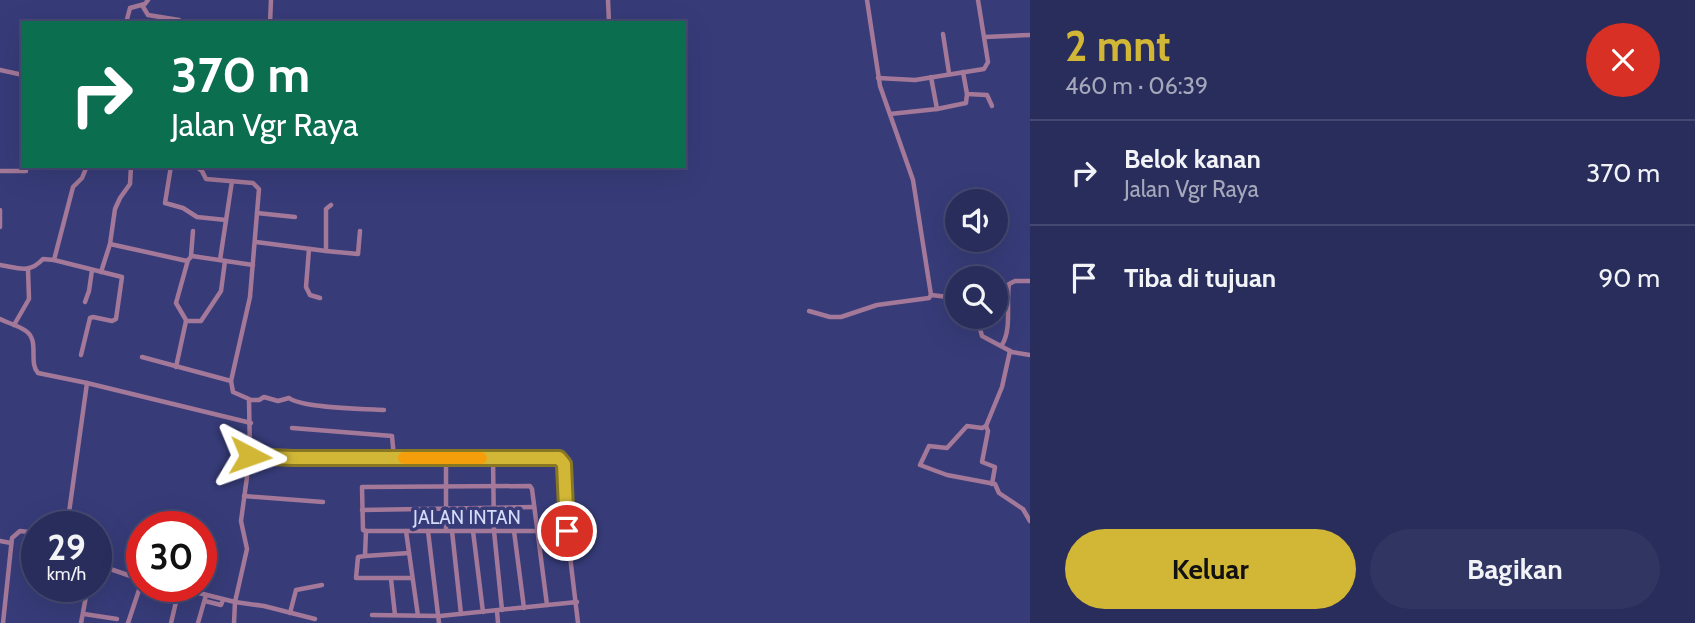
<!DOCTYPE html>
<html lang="id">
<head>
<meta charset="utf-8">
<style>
  :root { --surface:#292d5b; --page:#313561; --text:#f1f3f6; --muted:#a5a8bb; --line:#454971; --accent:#d2b736 }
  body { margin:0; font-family:Cabin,sans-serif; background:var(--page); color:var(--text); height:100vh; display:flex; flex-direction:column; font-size:26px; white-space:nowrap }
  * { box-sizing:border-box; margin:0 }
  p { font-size:23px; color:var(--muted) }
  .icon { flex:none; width:38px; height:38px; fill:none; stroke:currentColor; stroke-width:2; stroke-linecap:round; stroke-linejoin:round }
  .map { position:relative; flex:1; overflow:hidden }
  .side { display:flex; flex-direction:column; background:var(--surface); width:665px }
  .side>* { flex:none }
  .hud { position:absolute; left:21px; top:21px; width:665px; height:147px; border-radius:0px; box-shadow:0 7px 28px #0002,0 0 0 2px var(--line); background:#0b6e4f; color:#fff; overflow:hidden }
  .controls { position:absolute; left:945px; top:189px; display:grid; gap:14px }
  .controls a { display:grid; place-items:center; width:63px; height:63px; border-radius:50%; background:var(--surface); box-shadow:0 7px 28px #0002,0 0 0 2px var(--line); font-size:35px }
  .speed { position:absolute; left:21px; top:511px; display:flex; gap:14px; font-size:35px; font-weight:700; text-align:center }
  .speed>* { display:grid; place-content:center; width:91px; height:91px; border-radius:50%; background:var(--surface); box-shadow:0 7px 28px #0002,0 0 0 2px var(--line); line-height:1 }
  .speed small { font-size:18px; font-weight:400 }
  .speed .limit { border:10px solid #d22; background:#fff; color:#111 }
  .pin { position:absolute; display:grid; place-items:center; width:60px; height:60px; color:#fff; margin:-30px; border:4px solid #fff; border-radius:50%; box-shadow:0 2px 7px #0007 }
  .me { position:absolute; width:77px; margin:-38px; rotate:94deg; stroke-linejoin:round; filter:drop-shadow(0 0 5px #0008) }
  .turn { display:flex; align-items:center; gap:24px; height:147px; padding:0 35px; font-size:32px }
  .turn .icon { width:91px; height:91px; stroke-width:2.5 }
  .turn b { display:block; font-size:49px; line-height:60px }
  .round { display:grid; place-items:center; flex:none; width:74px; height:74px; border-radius:37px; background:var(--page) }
  .overview { display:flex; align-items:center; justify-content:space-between; height:119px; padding:0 35px }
  h1 { font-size:42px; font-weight:800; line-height:52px; color:var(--accent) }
  .button { display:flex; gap:14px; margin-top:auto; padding:14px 35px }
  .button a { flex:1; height:80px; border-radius:42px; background:var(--accent); color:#111; font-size:28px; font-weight:800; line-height:80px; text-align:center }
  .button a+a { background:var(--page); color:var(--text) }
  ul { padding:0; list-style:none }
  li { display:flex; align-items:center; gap:21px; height:105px; padding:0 35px; border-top:2px solid var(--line) }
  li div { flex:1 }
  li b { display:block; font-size:26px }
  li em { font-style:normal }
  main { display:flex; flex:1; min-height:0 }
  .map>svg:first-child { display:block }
</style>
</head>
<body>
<main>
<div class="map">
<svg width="1030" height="623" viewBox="0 0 1030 623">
  <rect width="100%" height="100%" fill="#373c79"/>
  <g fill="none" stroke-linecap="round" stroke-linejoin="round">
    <g stroke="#a47898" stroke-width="4.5">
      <polyline points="608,0 609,23"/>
      <polyline points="867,0 880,86 913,180 931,295 957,298"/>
      <polyline points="142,5 148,15 179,20 181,23"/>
      <polyline points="126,23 130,8 145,4 148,0"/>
      <polyline points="270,23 271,0"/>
      <polyline points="943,34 949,73"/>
      <polyline points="985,37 1030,35"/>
      <polyline points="0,70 23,75"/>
      <polyline points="963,72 967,94 987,95 992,106"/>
      <polyline points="878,78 915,80 984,69 988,62 978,0"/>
      <polyline points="937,109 966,103 967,94"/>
      <polyline points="890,114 937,109 931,77"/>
      <polyline points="171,166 165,203 183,208 197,217 226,220"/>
      <polyline points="195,166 202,171 206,179 253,183 259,189 250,297 231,381 233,392 249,399 250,455 241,521 247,549 235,602 234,623"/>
      <polyline points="0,171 26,171"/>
      <polyline points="0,210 0,227"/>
      <polyline points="257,213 295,217"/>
      <polyline points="256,242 326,251 326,209 331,205"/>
      <polyline points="110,244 187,261 192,256 253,265"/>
      <polyline points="309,249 306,287 310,295 320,298"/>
      <polyline points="326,251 358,254 360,231"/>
      <polyline points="191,256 193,231"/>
      <polyline points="54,260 122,277 116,319 112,321 93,317 90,318 81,355"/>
      <polyline points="220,260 232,181"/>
      <path d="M 0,265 C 19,268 29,274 43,259 L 54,260 L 73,187 L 82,178 L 87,166"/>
      <polyline points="101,272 110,244 115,209 120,198 130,184 131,166"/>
      <polyline points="996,294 1008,294"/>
      <polyline points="85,302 89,291 92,270"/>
      <polyline points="809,311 830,317 841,317 877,305 929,298 931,295"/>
      <polyline points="977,317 982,336 1012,352 1030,355"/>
      <path d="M 0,319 C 8,323 19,326 26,331 C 40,341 28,362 38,373 L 87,383 L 67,527"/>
      <polyline points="186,320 176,303 188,260"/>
      <polyline points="14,325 29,299 28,269"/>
      <path d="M 1002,345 C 1012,329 1006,303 1009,284 L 1015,281 L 1030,281"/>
      <polyline points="142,357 231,381"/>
      <polyline points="176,367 186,321 201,321 221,291 225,261"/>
      <polyline points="87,383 251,423"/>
      <path d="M 250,400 L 259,400 L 264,397 L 278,401 L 289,398 C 302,408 364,409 384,410"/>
      <polyline points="986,426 982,428 967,426 947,448 929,446 920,465 947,475 995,484 999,493 1023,509 1030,521"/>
      <polyline points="292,428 392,436 394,458"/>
      <polyline points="250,455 293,458 559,458 564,464 567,531 578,623"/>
      <polyline points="446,458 446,531"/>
      <polyline points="493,458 494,531 502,610"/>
      <polyline points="992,484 995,467 982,462 988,431 986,426 1002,387 1010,351"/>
      <polyline points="244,496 323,502"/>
      <polyline points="362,510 534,507"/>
      <polyline points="366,531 567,531"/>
      <polyline points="406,531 418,616"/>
      <polyline points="428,531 439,623"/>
      <polyline points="452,531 461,614"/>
      <polyline points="473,531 483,612"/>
      <polyline points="514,531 524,608"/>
      <polyline points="0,541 11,543"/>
      <polyline points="409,553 365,556 366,531 363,530 362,487 530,486 532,489 547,605"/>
      <polyline points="365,556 358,557 356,578 412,578"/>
      <polyline points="96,564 142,580"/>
      <polyline points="391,579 395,615"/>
      <polyline points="171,586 235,602 264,606 315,619"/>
      <polyline points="205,601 221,605 223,600"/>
      <polyline points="497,611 498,623"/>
      <polyline points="290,613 296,590 322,585"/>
      <polyline points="84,614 117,619"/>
      <polyline points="372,615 440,616 577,602"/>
      <polyline points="3,623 12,538 20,531 37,533"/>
      <polyline points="81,623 88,586"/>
      <polyline points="128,623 142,581"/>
      <polyline points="171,623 176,602"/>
      <polyline points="198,623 206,595"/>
    </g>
  </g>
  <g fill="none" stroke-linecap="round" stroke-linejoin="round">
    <g stroke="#887723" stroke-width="18">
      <polyline id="route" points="250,456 293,458 559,458 564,464 567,531"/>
    </g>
    <use href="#route" stroke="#d2b736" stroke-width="12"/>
    <polyline stroke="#f59e0b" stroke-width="12" points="404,458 481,458"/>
  </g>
  <g text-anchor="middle" stroke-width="7" stroke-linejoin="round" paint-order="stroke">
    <g font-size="19" fill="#d5dbf9" stroke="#373c79">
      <text x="467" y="524">JALAN INTAN</text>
    </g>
  </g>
</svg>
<div class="controls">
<a><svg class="icon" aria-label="sound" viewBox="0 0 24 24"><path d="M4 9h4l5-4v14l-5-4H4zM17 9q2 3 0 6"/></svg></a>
<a><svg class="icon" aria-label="search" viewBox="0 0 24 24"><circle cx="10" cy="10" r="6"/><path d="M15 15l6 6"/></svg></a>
</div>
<div class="speed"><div>29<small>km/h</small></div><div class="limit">30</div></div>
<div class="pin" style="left:567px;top:531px;background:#d93025"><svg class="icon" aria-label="arrive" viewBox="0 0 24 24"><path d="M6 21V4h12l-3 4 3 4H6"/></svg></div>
<svg class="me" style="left:250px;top:456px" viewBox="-20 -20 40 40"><path d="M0-17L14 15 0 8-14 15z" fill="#d2b736" stroke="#fff" stroke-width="4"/></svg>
<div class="hud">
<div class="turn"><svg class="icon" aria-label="right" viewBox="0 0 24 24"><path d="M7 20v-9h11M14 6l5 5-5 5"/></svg><div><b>370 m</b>Jalan Vgr Raya</div></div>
</div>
</div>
<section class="side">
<div class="overview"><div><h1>2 mnt</h1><p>460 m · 06:39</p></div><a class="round" style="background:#d93025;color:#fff"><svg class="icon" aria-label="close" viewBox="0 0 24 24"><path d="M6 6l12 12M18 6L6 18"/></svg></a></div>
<ul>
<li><svg class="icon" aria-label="right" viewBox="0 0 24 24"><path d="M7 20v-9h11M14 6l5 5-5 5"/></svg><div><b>Belok kanan</b><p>Jalan Vgr Raya</p></div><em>370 m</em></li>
<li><svg class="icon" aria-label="arrive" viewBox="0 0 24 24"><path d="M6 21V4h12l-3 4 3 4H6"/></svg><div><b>Tiba di tujuan</b></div><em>90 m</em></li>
</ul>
<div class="button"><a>Keluar</a><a>Bagikan</a></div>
</section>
</main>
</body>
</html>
